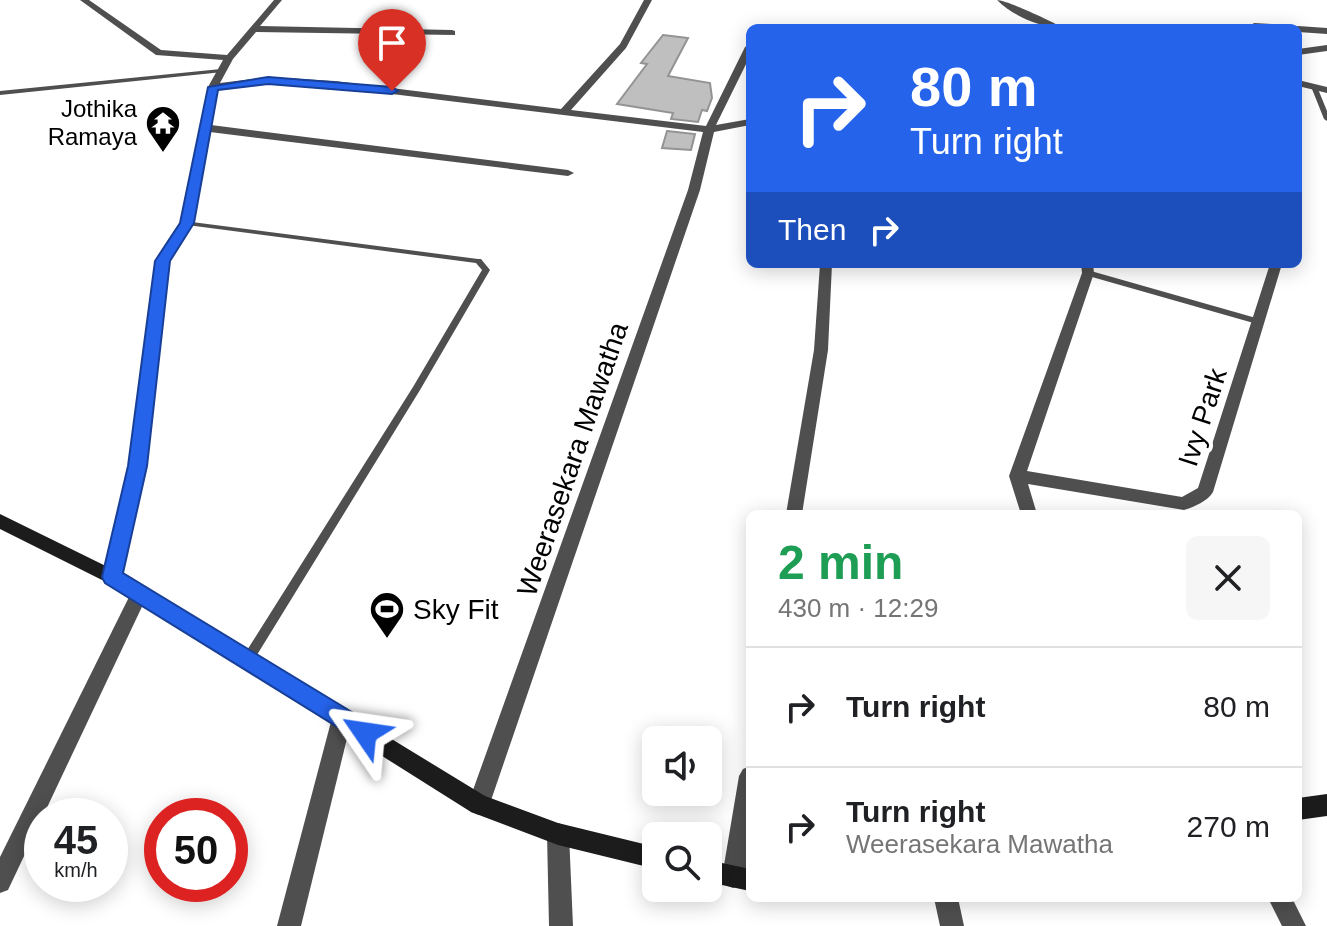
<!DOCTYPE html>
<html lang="en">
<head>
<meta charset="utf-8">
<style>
  :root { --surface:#fff; --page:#f6f6f6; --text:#202124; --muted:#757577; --line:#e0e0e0 }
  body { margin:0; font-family:Helvetica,sans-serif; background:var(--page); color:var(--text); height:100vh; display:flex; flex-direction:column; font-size:30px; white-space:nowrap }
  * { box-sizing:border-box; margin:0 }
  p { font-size:26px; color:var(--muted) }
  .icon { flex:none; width:44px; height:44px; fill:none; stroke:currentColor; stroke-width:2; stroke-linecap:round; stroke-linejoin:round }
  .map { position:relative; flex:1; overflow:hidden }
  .side { position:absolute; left:746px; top:510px; width:556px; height:392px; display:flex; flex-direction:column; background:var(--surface); border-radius:12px; box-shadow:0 4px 20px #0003 }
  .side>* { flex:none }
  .top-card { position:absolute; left:746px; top:24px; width:556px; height:244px; border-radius:12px; box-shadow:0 4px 20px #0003; background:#2563eb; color:#fff; overflow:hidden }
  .tools { position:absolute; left:642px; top:726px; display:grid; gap:16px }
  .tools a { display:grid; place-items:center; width:80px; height:80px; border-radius:12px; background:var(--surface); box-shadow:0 4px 20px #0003; font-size:40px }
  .speed { position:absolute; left:24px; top:798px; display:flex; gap:16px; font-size:40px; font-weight:700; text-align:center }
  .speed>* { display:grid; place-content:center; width:104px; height:104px; border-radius:50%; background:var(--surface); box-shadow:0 4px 20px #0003; line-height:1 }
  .speed small { font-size:20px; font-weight:400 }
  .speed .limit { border:12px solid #d22; background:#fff; color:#111 }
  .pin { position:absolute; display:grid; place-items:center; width:68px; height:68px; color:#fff; margin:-82px -34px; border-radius:50% 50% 50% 0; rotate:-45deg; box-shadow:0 0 8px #0007 }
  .pin .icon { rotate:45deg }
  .me { position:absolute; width:88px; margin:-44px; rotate:302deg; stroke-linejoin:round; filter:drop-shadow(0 0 6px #0008) }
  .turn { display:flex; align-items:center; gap:28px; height:168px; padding:0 32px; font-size:36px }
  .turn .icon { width:104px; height:104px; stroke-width:2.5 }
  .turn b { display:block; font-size:56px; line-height:68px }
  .then { display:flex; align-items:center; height:76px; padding:0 32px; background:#0003; gap:16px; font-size:30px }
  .round { display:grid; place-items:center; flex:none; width:84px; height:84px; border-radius:12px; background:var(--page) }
  .headline { display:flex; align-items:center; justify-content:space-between; height:136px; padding:0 32px }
  h1 { font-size:48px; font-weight:700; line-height:60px; color:#1e9e55 }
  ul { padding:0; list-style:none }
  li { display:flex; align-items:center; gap:24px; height:120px; padding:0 32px; border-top:2px solid var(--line) }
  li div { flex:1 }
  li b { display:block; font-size:30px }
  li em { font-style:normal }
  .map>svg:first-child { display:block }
</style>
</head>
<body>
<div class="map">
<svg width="1327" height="926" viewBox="0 0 1327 926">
  <rect width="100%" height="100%" fill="#fff"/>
  <g fill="#bfbfbf" stroke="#939393" stroke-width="2">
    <polygon points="663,35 688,38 668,76 710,83 712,98 707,111 702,110 698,122 671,119 673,113 617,104 647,64 641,63"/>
    <polygon points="667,131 695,134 691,150 662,148"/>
  </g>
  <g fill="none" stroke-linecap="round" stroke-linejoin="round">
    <g fill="#4f4f4f" fill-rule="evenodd">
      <polygon points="221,69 223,70 223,72 0,95 0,91"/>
      <polygon points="1315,87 1318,89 1327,111 1327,121 1324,119 1312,89"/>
      <polygon points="184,221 478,259 481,259 490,270 420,390 252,663 248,664 244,663 242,659 244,655 413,387 482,270 476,263 187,225 183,223"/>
      <polygon points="1085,271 1091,271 1263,320 1264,322 1263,324 1257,324 1085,275"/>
    </g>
    <g fill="#4f4f4f" fill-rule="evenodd">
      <polygon points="80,0 89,0 161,50 227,55 274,0 282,0 260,26 452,30 455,31 455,35 256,32 233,59 220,83 268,77 335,81 561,109 620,44 644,0 652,0 626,48 571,110 706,126 745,47 750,44 750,56 716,125 750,119 750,125 714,132 700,190 487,812 479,815 471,812 468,804 688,190 703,132 335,87 268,83 217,89 211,125 568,170 574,173 568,176 210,132 193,223 169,261 146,466 121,577 118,582 112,584 106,582 103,577 130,466 157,261 181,223 208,87 223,60 156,55"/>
      <path d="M 997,0 C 1006,0 1054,22 1063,28 C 1041,28 1013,16 997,0 Z"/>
      <polygon points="1254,23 1287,25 1291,28 1251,28 1250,26"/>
      <polygon points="1298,26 1327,28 1327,34 1298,32 1298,28 1294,28"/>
      <polygon points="1327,45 1327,51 1298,55 1298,49"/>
      <polygon points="1298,80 1327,87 1327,93 1298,86"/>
      <polygon points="820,264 832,264 828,350 802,514 786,514 814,350"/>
      <path d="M 1081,264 L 1093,264 L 1094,273 L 1027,471 L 1182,497 L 1198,488 L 1270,264 L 1282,264 L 1213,492 C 1208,501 1194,507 1184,510 L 1028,484 L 1037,514 L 1021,514 L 1009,476 L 1082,273 Z"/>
      <polygon points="139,586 145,589 148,594 8,890 0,893 0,857 133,589"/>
      <polygon points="342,709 349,711 352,718 301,926 277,926 332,718 335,711"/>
      <path d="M 750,766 C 750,804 756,849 741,885 L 733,888 L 725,885 L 722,877 L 739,776 L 743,769 Z"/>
      <polygon points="558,823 566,826 569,834 573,926 549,926 547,834 550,826"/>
      <polygon points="934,898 958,898 964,926 940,926"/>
      <polygon points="1268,898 1292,898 1306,926 1282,926"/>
    </g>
    <g fill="#1c1c1c" fill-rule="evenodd">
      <polygon points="0,514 118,572 485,796 558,823 656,847 656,869 558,845 471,812 106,582 0,529"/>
      <polygon points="1327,794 1327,816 1298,820 1298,798"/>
      <polygon points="708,860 750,869 750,891 708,882"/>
    </g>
  </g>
  <polygon fill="#2563eb" stroke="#184099" stroke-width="2" points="268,77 392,87 398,91 392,94 268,84 218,90 194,223 170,261 147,466 123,573 373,725 377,733 373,740 365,744 105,583 102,577 128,466 155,261 180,223 208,87"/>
  <defs>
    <g id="temple-pin" transform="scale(1.8)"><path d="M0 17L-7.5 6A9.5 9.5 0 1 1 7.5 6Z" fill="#000" stroke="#fff"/><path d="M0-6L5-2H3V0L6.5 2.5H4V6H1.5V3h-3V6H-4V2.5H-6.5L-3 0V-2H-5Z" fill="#fff"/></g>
    <g id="stadium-pin" transform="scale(1.8)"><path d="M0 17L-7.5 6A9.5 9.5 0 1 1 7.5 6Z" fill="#000" stroke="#fff"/><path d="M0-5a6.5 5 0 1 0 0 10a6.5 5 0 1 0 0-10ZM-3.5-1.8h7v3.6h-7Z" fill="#fff"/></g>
  </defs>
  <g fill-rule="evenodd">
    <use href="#temple-pin" x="163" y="123"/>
    <use href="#stadium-pin" x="387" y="609"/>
  </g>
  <g text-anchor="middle" stroke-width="8" stroke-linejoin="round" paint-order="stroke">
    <g font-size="24" fill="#000" stroke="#fff" text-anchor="end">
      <text x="137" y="117">Jothika<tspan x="137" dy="28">Ramaya</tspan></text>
    </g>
    <g font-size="28" fill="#000" stroke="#fff">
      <text transform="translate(1202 417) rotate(-72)" y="10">Ivy Park</text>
      <text transform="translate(572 459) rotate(-71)" y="10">Weerasekara Mawatha</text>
    </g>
    <g font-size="28" fill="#000" stroke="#fff" text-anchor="start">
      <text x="413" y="619">Sky Fit</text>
    </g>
  </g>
</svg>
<div class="tools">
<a><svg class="icon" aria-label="sound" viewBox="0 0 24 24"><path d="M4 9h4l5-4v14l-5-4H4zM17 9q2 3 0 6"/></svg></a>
<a><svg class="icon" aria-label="search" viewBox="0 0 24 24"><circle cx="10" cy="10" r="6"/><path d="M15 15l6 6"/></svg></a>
</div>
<div class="speed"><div>45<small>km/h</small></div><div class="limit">50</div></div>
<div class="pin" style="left:392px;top:91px;background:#d93025"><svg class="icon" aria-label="arrive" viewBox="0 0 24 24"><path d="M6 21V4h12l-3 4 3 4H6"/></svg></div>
<svg class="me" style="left:365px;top:733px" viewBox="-20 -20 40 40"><path d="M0-17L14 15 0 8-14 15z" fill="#2563eb" stroke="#fff" stroke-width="4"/></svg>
<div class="top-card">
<div class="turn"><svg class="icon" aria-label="right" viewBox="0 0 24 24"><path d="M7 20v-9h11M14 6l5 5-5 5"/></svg><div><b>80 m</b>Turn right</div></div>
<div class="then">Then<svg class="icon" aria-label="right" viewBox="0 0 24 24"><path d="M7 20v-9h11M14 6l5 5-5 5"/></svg></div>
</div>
<section class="side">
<div class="headline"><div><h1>2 min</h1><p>430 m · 12:29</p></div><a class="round"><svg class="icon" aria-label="close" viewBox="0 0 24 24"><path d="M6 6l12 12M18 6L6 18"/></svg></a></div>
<ul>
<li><svg class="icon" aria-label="right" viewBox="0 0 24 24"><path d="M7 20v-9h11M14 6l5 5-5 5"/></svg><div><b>Turn right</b></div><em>80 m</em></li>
<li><svg class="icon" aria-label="right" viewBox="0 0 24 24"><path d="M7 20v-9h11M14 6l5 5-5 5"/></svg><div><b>Turn right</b><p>Weerasekara Mawatha</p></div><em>270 m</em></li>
</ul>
</section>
</div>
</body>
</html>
